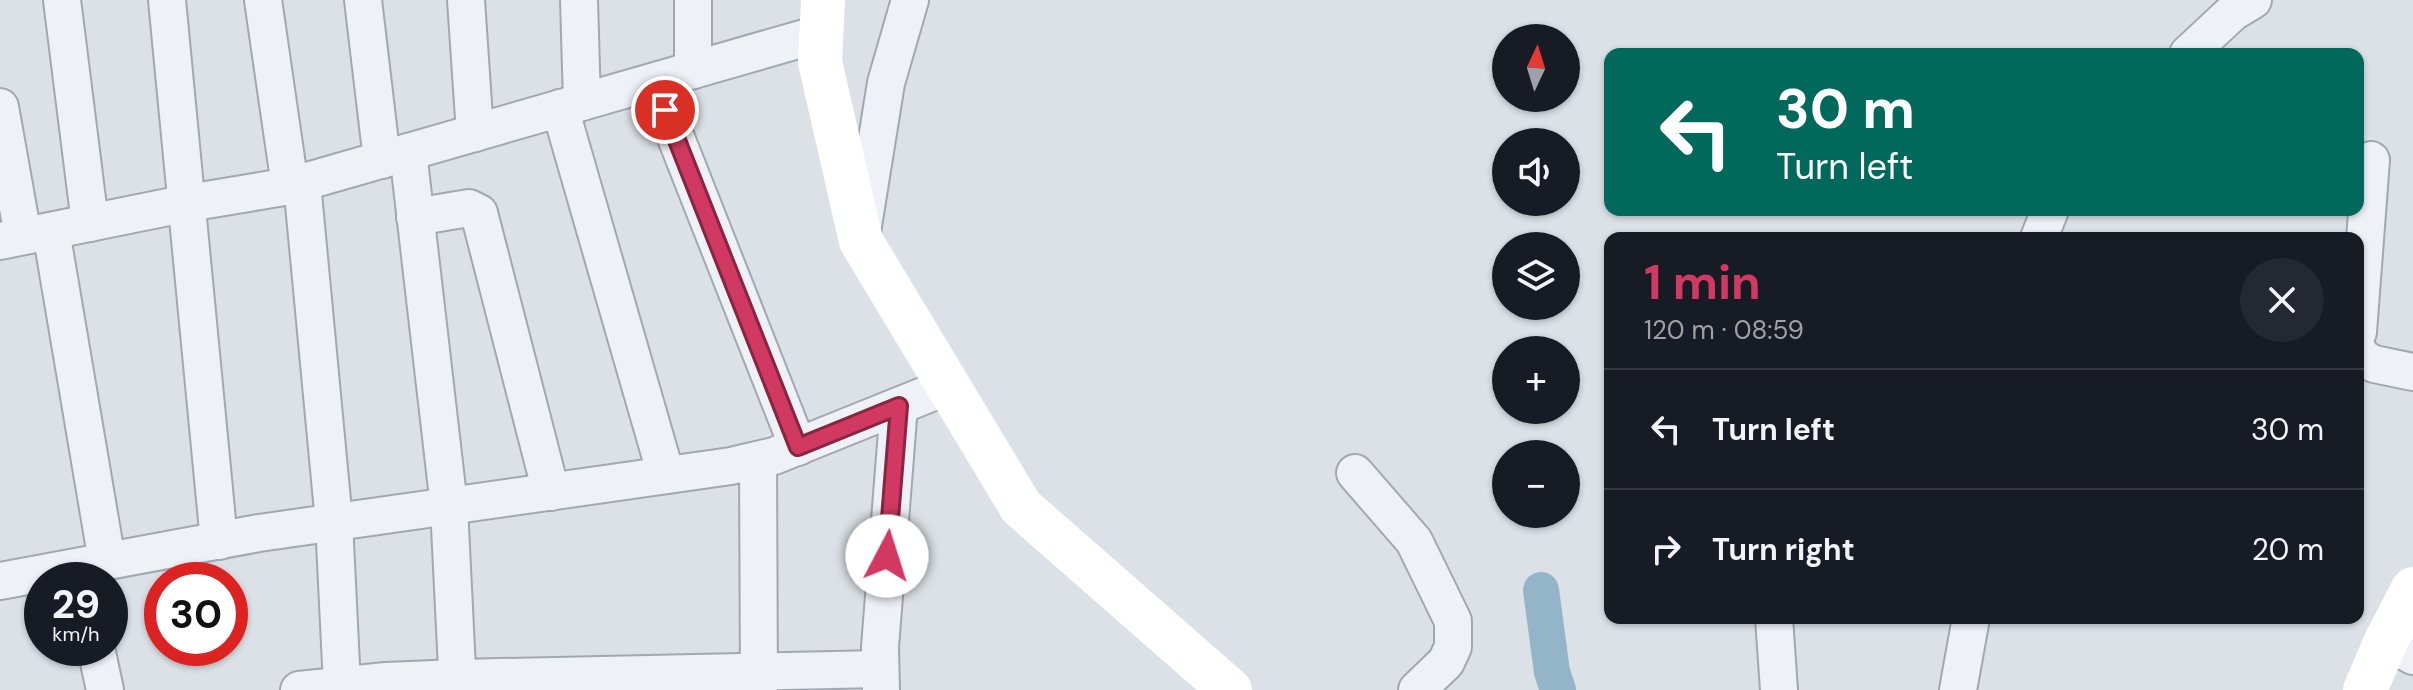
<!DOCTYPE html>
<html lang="en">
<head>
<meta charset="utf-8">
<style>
  :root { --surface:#171b24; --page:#242831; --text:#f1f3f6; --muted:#9ea1a6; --line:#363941; --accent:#d23962 }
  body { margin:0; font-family:"DM Sans",sans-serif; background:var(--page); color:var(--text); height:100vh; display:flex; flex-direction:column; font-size:30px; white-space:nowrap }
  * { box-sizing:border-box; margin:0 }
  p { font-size:26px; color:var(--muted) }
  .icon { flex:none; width:44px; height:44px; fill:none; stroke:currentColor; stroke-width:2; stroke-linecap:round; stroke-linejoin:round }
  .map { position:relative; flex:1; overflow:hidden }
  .details { position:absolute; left:1604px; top:232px; width:760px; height:392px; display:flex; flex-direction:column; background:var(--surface); border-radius:16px; box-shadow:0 2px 6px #0004 }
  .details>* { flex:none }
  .top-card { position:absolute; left:1604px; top:48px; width:760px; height:168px; border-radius:16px; box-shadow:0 2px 6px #0004; background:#00695c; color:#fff; overflow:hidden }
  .needle { width:52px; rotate:4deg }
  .controls { position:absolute; left:1492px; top:24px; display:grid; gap:16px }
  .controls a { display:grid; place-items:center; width:88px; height:88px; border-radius:50%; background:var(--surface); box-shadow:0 2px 6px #0004; font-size:40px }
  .speed { position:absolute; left:24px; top:562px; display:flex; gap:16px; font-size:40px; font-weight:700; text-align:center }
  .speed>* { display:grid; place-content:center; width:104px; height:104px; border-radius:50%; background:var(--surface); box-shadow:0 2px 6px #0004; line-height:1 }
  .speed small { font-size:20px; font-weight:400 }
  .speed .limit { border:12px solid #d22; background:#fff; color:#111 }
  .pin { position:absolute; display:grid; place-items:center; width:68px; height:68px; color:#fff; margin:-34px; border:4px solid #fff; border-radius:50%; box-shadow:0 2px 8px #0007 }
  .me { position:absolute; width:88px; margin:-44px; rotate:5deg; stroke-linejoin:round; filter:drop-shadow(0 0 6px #0008) }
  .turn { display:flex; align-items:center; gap:28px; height:168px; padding:0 40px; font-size:36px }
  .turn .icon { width:104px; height:104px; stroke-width:2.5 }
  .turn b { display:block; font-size:56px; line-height:68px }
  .round { display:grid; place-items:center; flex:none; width:84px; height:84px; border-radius:42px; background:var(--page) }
  .summary { display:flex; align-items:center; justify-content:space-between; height:136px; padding:0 40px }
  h1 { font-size:48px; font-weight:700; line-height:60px; color:var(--accent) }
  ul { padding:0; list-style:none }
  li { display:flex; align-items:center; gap:24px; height:120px; padding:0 40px; border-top:2px solid var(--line) }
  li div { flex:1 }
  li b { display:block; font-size:30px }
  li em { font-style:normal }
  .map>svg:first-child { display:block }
</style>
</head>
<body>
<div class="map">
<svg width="2413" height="690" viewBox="0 0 2413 690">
  <rect width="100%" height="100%" fill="#dbe1e6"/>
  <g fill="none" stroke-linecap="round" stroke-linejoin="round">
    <polyline stroke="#94b4c8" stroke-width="36" points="1541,590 1552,672 1558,690"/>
    <g stroke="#a1a8b0" stroke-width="40">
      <g id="street">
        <polyline points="62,0 90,223"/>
        <polyline points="167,0 219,541"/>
        <polyline points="263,0 290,186"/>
        <polyline points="363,0 382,160"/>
        <polyline points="466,0 475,133"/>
        <polyline points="579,0 582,102"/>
        <polyline points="2188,54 2233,12 2253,0"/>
        <polyline points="693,70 693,0"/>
        <polyline points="654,82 798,447"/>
        <polyline points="0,107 23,236"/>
        <polyline points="560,108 666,475"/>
        <polyline points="408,152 449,506 458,690"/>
        <polyline points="302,183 334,522 342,685"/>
        <polyline points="415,217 469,208 479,213 551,492"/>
        <polyline points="51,231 107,561"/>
        <polyline points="862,232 886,83 910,0"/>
        <polyline points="2039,238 2050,210"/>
        <polyline points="0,241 188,203 290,186 822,33"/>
        <polyline points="2358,332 2371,160"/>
        <polyline points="2358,350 2361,357 2374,364 2413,372"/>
        <polyline points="758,460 759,690"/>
        <polyline points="1355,473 1414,541 1453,621 1453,647 1446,662 1417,690"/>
        <polyline points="0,581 259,533 731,466 774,456 948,386"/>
        <polyline points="1774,618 1779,690"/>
        <polyline points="2386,641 2413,656"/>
        <polyline points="96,648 105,690"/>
        <polyline points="299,690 386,681 457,678 880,669"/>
        <polyline points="881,690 880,647 899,406"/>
        <polyline points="1958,690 1971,618"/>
      </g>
    </g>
    <use href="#street" stroke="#eef1f5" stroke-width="36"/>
    <g stroke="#fff" stroke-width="44">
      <polyline points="823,0 820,62 861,241 1021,507 1230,690"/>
      <polyline points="2365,690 2386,641 2413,589"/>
    </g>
  </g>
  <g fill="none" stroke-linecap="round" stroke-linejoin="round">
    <g stroke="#882540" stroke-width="20">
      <polyline id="route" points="665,110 798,447 899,406 887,556"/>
    </g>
    <use href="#route" stroke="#d23962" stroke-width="14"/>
  </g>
</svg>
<div class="controls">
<a><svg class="needle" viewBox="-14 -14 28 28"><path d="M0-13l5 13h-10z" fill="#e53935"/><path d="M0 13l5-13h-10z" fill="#9ea1a6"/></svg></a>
<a><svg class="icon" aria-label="sound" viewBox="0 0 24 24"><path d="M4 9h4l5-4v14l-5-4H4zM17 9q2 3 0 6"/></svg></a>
<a><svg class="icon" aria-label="layers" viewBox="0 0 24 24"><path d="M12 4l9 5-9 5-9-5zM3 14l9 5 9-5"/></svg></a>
<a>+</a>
<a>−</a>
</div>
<div class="speed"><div>29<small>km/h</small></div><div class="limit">30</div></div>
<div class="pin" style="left:665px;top:110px;background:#d93025"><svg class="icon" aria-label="arrive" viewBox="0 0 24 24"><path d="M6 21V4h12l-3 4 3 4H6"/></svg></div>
<svg class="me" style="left:887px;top:556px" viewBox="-20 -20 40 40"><circle r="19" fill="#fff"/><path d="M0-13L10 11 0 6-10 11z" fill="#d23962"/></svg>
<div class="top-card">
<div class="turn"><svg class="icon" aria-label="left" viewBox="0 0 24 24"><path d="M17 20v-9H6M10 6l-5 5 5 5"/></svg><div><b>30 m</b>Turn left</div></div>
</div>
<section class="details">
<div class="summary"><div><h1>1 min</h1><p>120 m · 08:59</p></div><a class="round"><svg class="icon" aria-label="close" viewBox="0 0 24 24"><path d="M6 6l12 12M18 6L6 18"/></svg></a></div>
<ul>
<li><svg class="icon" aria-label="left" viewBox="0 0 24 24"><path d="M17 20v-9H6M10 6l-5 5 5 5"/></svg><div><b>Turn left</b></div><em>30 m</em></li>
<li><svg class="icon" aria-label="right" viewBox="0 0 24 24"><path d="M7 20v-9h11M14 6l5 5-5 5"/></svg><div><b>Turn right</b></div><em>20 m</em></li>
</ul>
</section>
</div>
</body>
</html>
